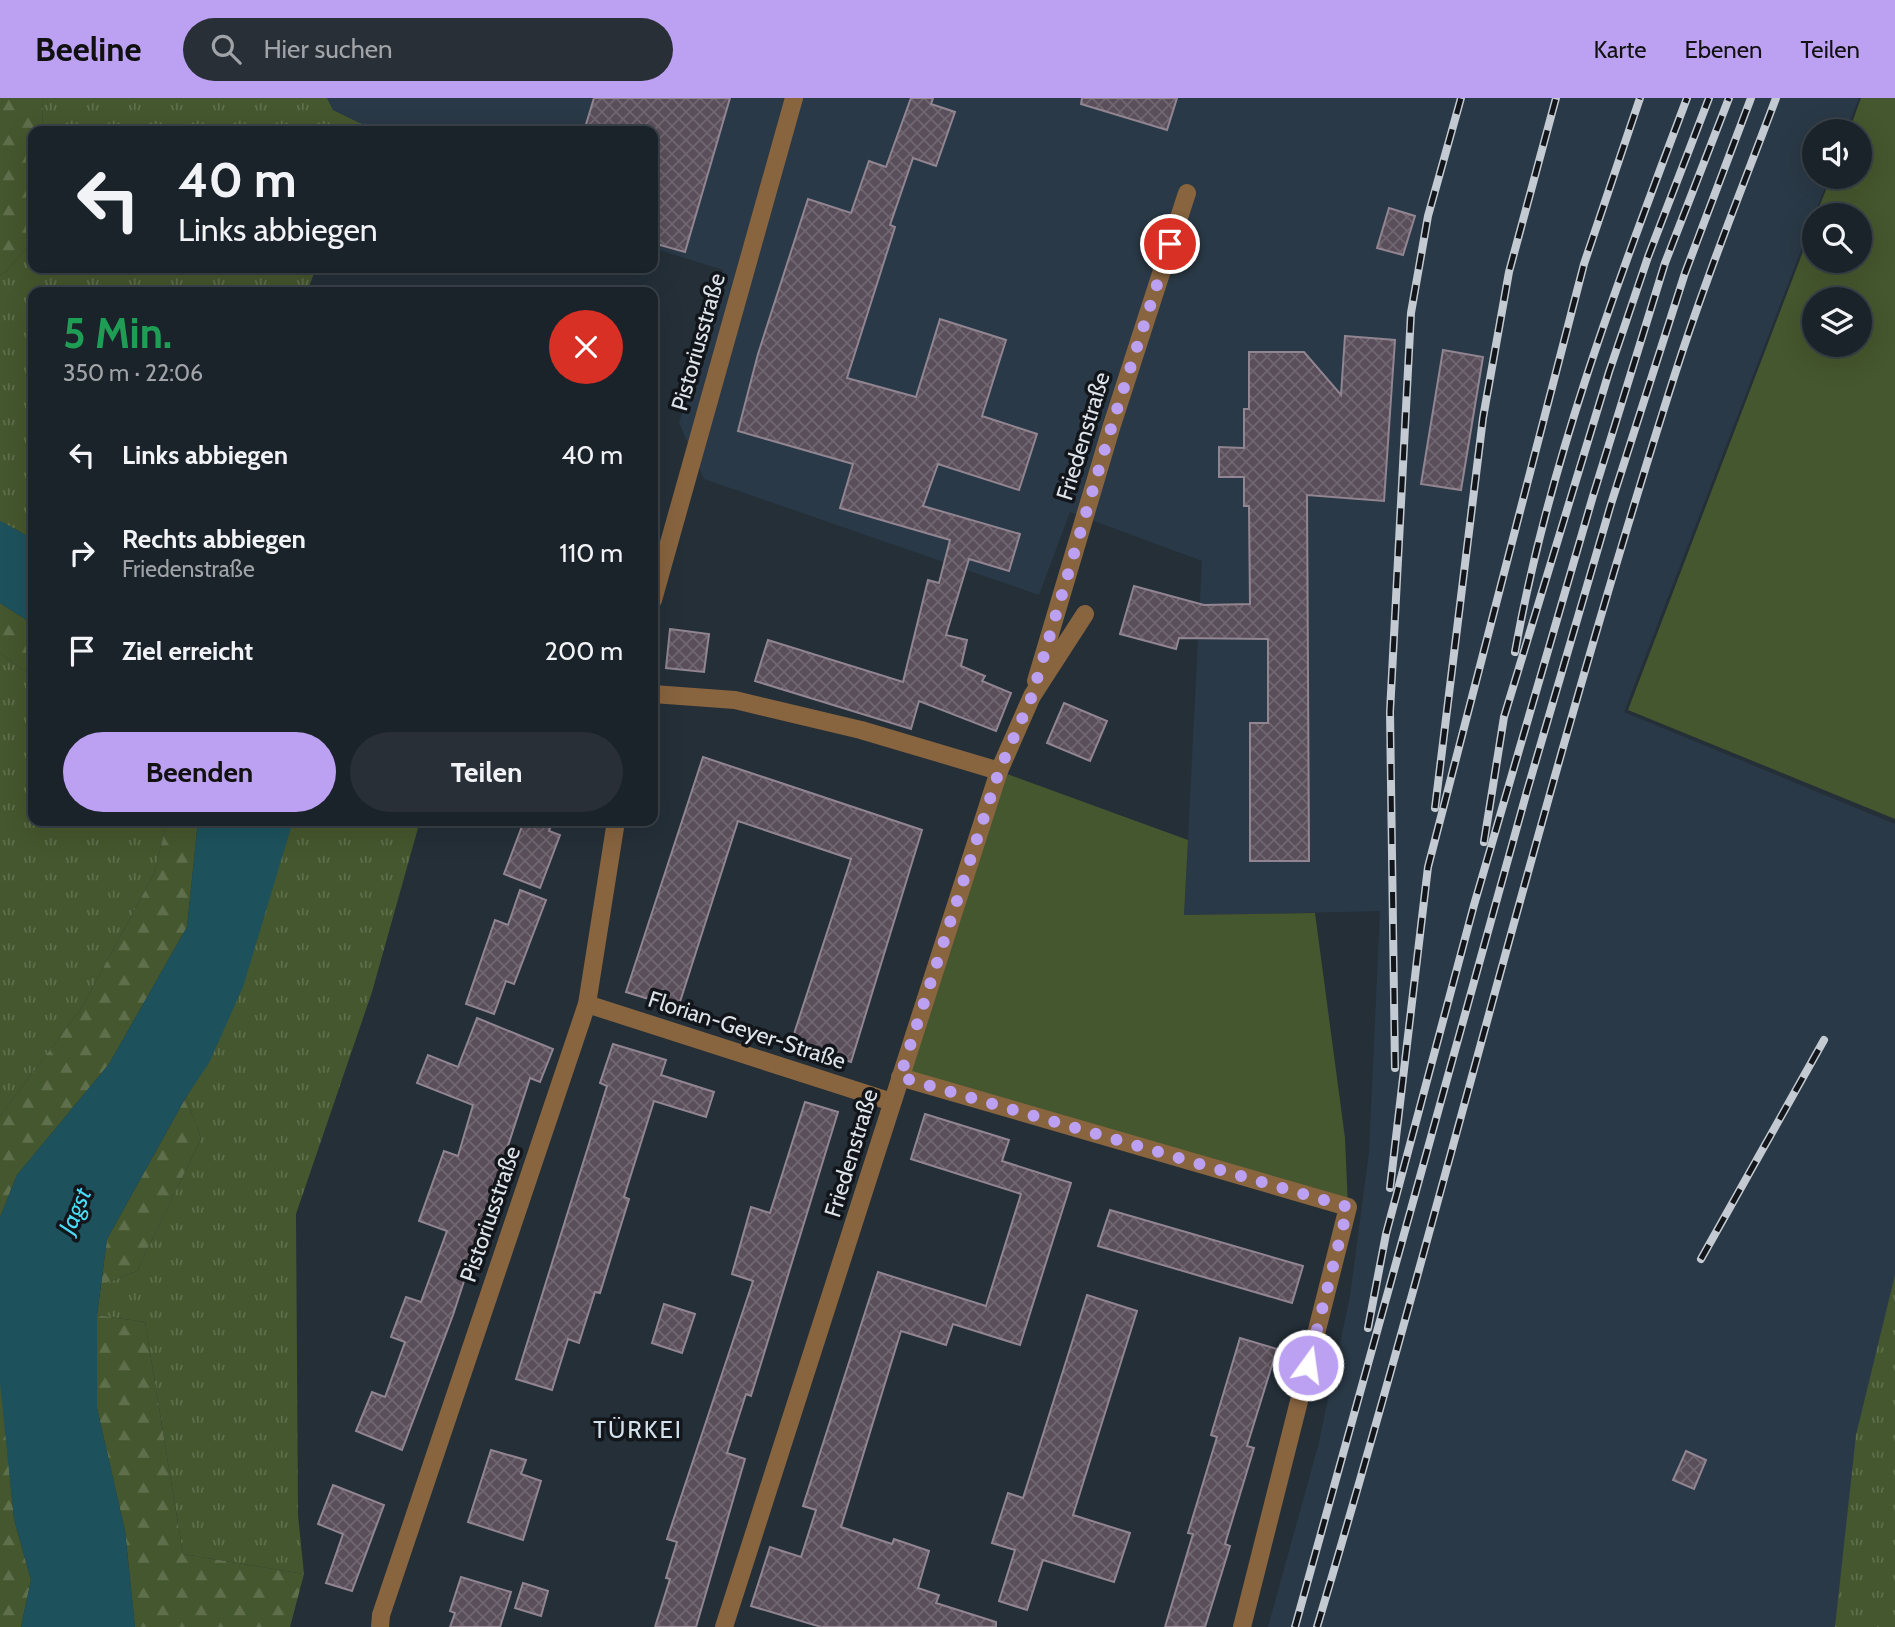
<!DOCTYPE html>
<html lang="de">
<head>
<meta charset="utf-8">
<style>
  :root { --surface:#1b232a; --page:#282f36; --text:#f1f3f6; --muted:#a0a4a8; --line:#394047; --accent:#bca0f2 }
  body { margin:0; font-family:Cabin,sans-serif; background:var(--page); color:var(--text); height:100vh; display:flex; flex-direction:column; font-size:26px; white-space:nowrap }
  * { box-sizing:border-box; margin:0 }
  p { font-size:23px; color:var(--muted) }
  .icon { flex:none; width:38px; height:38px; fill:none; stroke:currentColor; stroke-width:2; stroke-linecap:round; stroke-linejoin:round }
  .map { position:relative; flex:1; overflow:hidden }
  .side { position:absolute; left:28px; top:189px; width:630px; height:539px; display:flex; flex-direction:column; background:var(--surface); border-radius:14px; box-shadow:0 7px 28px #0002,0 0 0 2px var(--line) }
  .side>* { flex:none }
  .banner { position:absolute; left:28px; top:28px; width:630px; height:147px; border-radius:14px; box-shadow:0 7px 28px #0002,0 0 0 2px var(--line); background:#1b232a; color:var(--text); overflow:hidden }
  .fabs { position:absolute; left:1802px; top:21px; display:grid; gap:14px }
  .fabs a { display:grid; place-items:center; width:70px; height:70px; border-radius:50%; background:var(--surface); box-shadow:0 7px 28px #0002,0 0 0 2px var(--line); font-size:35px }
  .pin { position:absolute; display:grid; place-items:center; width:60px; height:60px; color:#fff; margin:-30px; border:4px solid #fff; border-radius:50%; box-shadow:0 2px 7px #0007 }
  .me { position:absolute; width:77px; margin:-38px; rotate:14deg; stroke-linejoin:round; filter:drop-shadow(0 0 5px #0008) }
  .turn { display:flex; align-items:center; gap:24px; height:147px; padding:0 35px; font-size:32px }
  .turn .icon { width:91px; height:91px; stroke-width:2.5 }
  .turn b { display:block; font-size:49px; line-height:60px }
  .round { display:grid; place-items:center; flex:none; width:74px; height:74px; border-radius:37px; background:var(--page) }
  .overview { display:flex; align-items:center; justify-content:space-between; height:119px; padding:0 35px }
  h1 { font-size:42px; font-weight:800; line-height:52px; color:#1e9e55 }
  .primary-button { display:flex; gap:14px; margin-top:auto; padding:14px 35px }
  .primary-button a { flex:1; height:80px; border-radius:42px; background:var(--accent); color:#111; font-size:28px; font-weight:800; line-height:80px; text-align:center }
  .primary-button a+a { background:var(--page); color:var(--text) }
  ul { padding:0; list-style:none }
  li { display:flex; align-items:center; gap:21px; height:98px; padding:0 35px }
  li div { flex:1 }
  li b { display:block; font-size:26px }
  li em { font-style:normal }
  header { display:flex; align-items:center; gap:42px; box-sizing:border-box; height:98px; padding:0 35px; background:var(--accent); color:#111 }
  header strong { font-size:33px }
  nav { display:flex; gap:38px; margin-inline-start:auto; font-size:24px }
  .search { width:490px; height:63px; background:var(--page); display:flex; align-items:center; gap:18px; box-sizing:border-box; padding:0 24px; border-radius:38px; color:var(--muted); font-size:26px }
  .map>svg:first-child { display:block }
</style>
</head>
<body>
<header>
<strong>Beeline</strong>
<div class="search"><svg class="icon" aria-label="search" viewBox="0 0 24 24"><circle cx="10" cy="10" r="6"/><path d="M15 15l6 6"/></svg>Hier suchen</div>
<nav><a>Karte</a><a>Ebenen</a><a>Teilen</a></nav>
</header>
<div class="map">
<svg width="1895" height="1529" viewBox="0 0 1895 1529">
  <defs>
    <pattern id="grass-tufts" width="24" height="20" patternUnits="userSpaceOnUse" patternTransform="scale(1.75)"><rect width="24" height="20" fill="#45572e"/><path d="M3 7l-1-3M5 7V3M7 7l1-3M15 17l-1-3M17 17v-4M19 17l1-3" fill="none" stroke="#5f6f4c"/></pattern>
    <pattern id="forest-firs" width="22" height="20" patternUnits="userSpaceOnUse" patternTransform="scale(1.75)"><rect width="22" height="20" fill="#45572e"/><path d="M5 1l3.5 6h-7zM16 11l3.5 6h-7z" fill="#5f6f4c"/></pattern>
    <pattern id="building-cross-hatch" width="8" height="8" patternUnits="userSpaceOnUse" patternTransform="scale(1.75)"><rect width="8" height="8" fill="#594e59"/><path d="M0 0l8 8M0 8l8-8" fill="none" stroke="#706771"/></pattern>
  </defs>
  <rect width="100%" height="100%" fill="#242f38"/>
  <polygon fill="#2a3947" points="327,0 1859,0 1846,33 1815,33 1815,79 1829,79 1624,614 1895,726 1895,1529 1268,1529 1318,1348 1350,1198 1369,1054 1380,813 1184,818 1202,463 1070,414 1039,497 704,381 679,325 723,172 653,150 653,33 376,33 333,12"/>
  <g fill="url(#grass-tufts)">
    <polygon points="43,0 327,0 333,12 376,33 42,33"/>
    <polygon points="33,141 33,170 316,170 307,194 33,194 33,441 0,423 0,177 7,173"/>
    <polygon points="0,555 33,579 33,723 167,723 154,776 82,909 0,1018"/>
    <path d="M 298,723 L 420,723 L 372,894 L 296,1116 L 298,1417 L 304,1476 L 183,1456 L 145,1224 L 97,1217 L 101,1187 L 137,1173 L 201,1041 L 186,999 C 242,916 261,819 292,725 Z"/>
    <polygon points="1895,1177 1895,1529 1835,1529 1856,1337"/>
  </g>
  <g fill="url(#forest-firs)">
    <polygon points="0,0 43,0 42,33 33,33 33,141 7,173 0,177"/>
    <polygon points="0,505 33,526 33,579 0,555"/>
    <polygon points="167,723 198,723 187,829 109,966 17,1077 0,1119 0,1018 82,909 154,776"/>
    <polygon points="186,999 201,1041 137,1173 101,1187 107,1141"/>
    <polygon points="97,1217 145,1224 183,1456 304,1476 290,1529 135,1529 125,1433 97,1310"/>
    <polygon points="0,1277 14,1421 31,1482 21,1529 0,1529"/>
  </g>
  <g fill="#45572e" fill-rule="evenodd">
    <path d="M 1861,0 L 1895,0 L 1895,721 L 1628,612 L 1815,122 L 1815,163 L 1860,163 L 1860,117 L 1816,117 L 1831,79 L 1860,79 L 1860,33 L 1849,33 ZM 1815,201 L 1860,201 L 1860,247 L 1815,247 Z"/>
    <polygon points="999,673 1188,742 1184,817 1315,815 1345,1040 1348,1109 900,979"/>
  </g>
  <g fill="#1d525d">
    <polygon points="0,423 33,441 33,526 0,505"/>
    <polygon points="198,723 293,723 243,889 209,965 186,999 107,1141 97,1217 97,1310 125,1433 135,1529 21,1529 31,1482 14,1421 0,1285 0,1119 17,1077 109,966 187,829"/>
  </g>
  <g fill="url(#building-cross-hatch)" stroke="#918591" stroke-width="2">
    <polygon points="594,0 730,0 685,154 653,145 653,33 584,33"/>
    <polygon points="911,0 933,0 931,6 955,14 936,68 913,60 890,127 895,129 847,280 916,299 940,221 1006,242 982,318 1037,336 1019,392 938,366 923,408 1020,436 1009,473 969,461 946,537 967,542 961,568 985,578 982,583 1011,595 996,633 919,603 911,631 755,583 768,542 903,584 928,482 939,485 950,442 840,410 853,366 738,333 758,256 808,101 851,115 869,63 886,69"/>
    <polygon points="1082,0 1177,0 1167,32 1081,6"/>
    <polygon points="1389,110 1415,118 1403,157 1377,150"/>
    <polygon points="1345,238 1395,242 1384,403 1307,397 1309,763 1250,763 1250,625 1268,625 1268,541 1179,540 1176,551 1120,536 1134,488 1204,507 1250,506 1249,408 1244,408 1244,379 1219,379 1219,349 1244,350 1244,311 1249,311 1249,254 1304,254 1341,297"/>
    <polygon points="1443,252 1483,259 1461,392 1421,386"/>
    <polygon points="670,531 709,536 704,574 666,570"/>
    <polygon points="1064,605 1107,623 1090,663 1047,645"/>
    <polygon points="703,659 922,732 851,964 791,945 851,761 738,723 678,910 626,894"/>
    <polygon points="524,723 553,723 549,733 560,737 540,790 504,776"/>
    <polygon points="520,792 546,802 514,886 506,883 494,916 466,906 495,822 508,827"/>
    <polygon points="477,920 553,951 540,984 530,980 453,1217 402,1352 356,1333 372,1294 385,1299 405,1244 391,1239 406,1199 421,1204 447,1133 419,1123 444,1053 458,1058 473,1007 417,985 428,957 458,969"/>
    <polygon points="613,946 666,962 661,977 714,994 706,1019 654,1003 624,1099 629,1101 600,1195 595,1194 579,1245 568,1241 552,1292 516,1281 607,988 600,985"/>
    <polygon points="805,1004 838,1014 751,1298 746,1296 727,1355 745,1361 696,1529 655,1529 670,1481 666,1480 677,1444 667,1441 753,1183 732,1176 751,1109 770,1115"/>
    <polygon points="925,1016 1009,1042 1002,1063 1071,1085 1020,1247 953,1226 946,1247 901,1233 841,1429 892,1446 894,1441 929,1453 918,1490 939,1497 936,1505 996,1524 996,1529 821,1529 751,1508 770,1449 801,1459 816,1412 803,1408 878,1174 986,1208 1021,1096 911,1061"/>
    <polygon points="1110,1112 1303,1168 1292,1205 1098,1148"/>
    <polygon points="1087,1197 1137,1213 1073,1417 1130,1435 1114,1484 1043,1462 1027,1512 999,1503 1015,1452 992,1445 1008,1395 1023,1400"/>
    <polygon points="664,1206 695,1216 682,1255 652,1245"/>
    <polygon points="1240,1240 1277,1251 1247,1348 1254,1350 1225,1446 1230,1448 1205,1529 1165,1529 1193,1436 1188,1435 1217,1339 1211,1337"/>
    <polygon points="491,1352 526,1362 521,1376 541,1383 523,1442 468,1424"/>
    <polygon points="1686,1353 1706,1362 1694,1391 1673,1382"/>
    <polygon points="333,1387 384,1407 352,1493 326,1485 343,1436 318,1426"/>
    <polygon points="461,1479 511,1494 500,1529 450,1529 455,1515 450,1513"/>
    <polygon points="523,1485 548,1493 541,1518 515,1510"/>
  </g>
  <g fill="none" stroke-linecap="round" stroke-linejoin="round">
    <g stroke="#88643f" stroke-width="18">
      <polyline points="653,502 794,0"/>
      <polyline points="1036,583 1112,327 1187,95"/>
      <polyline points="653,596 735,602 861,632 999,673"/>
      <polyline points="587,906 892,1004"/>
      <polyline points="900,979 1348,1109 1242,1529"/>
      <polyline points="380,1529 381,1517 587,906 616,723"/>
      <polyline points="724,1529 999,673 1032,598 1085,516"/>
    </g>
    <g stroke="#c3cad1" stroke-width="8">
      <g id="rail">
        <path d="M 1515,554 C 1549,363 1619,181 1687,0"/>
        <polyline points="1435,710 1483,320 1509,174 1556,0"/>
        <polyline points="1484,744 1504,619 1609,274 1648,159 1709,0"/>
        <polyline points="1395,970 1390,614 1411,215 1428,118 1461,0"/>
        <polyline points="1390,1090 1428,769 1584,166 1640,0"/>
        <polyline points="1701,1161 1824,942"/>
        <polyline points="1368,1230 1386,1136 1474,807 1593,398 1665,165 1729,0"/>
        <polyline points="1295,1529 1527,693 1611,406 1685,175 1751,0"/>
        <path d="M 1317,1529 C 1441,1114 1542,692 1674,279 C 1704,185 1741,93 1776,0"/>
      </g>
    </g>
    <use href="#rail" stroke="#12161b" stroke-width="5" stroke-dasharray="16" stroke-linecap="butt"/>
  </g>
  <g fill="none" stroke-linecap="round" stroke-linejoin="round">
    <polyline stroke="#bca0f2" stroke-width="12" stroke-dasharray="0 21.6" points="1170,146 1112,327 1032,598 999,673 900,979 1348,1109 1308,1267"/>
  </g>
  <g text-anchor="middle" stroke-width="7" stroke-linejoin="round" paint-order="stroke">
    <g font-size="23" fill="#dde4ea" stroke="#12161b">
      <text transform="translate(698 244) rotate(-74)" y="8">Pistoriusstraße</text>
      <text transform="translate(1083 338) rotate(-73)" y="8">Friedenstraße</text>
      <text transform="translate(747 932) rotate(18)" y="8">Florian-Geyer-Straße</text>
      <text transform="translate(851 1055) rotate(-73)" y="8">Friedenstraße</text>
      <text transform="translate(490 1116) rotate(-71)" y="8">Pistoriusstraße</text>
    </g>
    <g font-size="24" font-style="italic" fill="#48dbf6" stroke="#12161b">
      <text transform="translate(75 1113) rotate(-67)" y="8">Jagst</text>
    </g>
    <g font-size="24" letter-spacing="2" fill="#d4e2ee" stroke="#12161b">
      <text x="638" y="1340">TÜRKEI</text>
    </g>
  </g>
</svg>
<div class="fabs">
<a><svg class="icon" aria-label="sound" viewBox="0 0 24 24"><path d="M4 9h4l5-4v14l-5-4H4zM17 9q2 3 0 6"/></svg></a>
<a><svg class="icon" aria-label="search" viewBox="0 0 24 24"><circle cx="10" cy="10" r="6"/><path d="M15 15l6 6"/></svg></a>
<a><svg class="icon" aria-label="layers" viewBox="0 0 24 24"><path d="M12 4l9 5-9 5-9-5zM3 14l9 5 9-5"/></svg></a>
</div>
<div class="pin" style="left:1170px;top:146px;background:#d93025"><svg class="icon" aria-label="arrive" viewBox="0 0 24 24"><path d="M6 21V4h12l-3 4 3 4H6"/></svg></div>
<svg class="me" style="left:1308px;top:1267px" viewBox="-20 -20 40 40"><circle r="17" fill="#bca0f2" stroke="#fff" stroke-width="3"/><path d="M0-11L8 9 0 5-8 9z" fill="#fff"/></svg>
<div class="banner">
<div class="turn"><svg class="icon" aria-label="left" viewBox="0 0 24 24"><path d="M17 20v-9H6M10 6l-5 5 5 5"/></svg><div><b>40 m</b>Links abbiegen</div></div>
</div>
<section class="side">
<div class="overview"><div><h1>5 Min.</h1><p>350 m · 22:06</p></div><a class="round" style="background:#d93025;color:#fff"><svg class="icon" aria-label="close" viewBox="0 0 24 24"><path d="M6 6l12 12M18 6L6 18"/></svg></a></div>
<ul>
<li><svg class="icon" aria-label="left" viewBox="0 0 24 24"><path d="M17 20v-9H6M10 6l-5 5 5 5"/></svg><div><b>Links abbiegen</b></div><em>40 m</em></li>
<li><svg class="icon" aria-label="right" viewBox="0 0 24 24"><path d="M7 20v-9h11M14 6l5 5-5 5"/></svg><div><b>Rechts abbiegen</b><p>Friedenstraße</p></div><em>110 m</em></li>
<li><svg class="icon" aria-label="arrive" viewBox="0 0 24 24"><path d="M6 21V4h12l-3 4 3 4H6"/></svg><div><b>Ziel erreicht</b></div><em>200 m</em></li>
</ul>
<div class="primary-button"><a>Beenden</a><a>Teilen</a></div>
</section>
</div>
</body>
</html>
